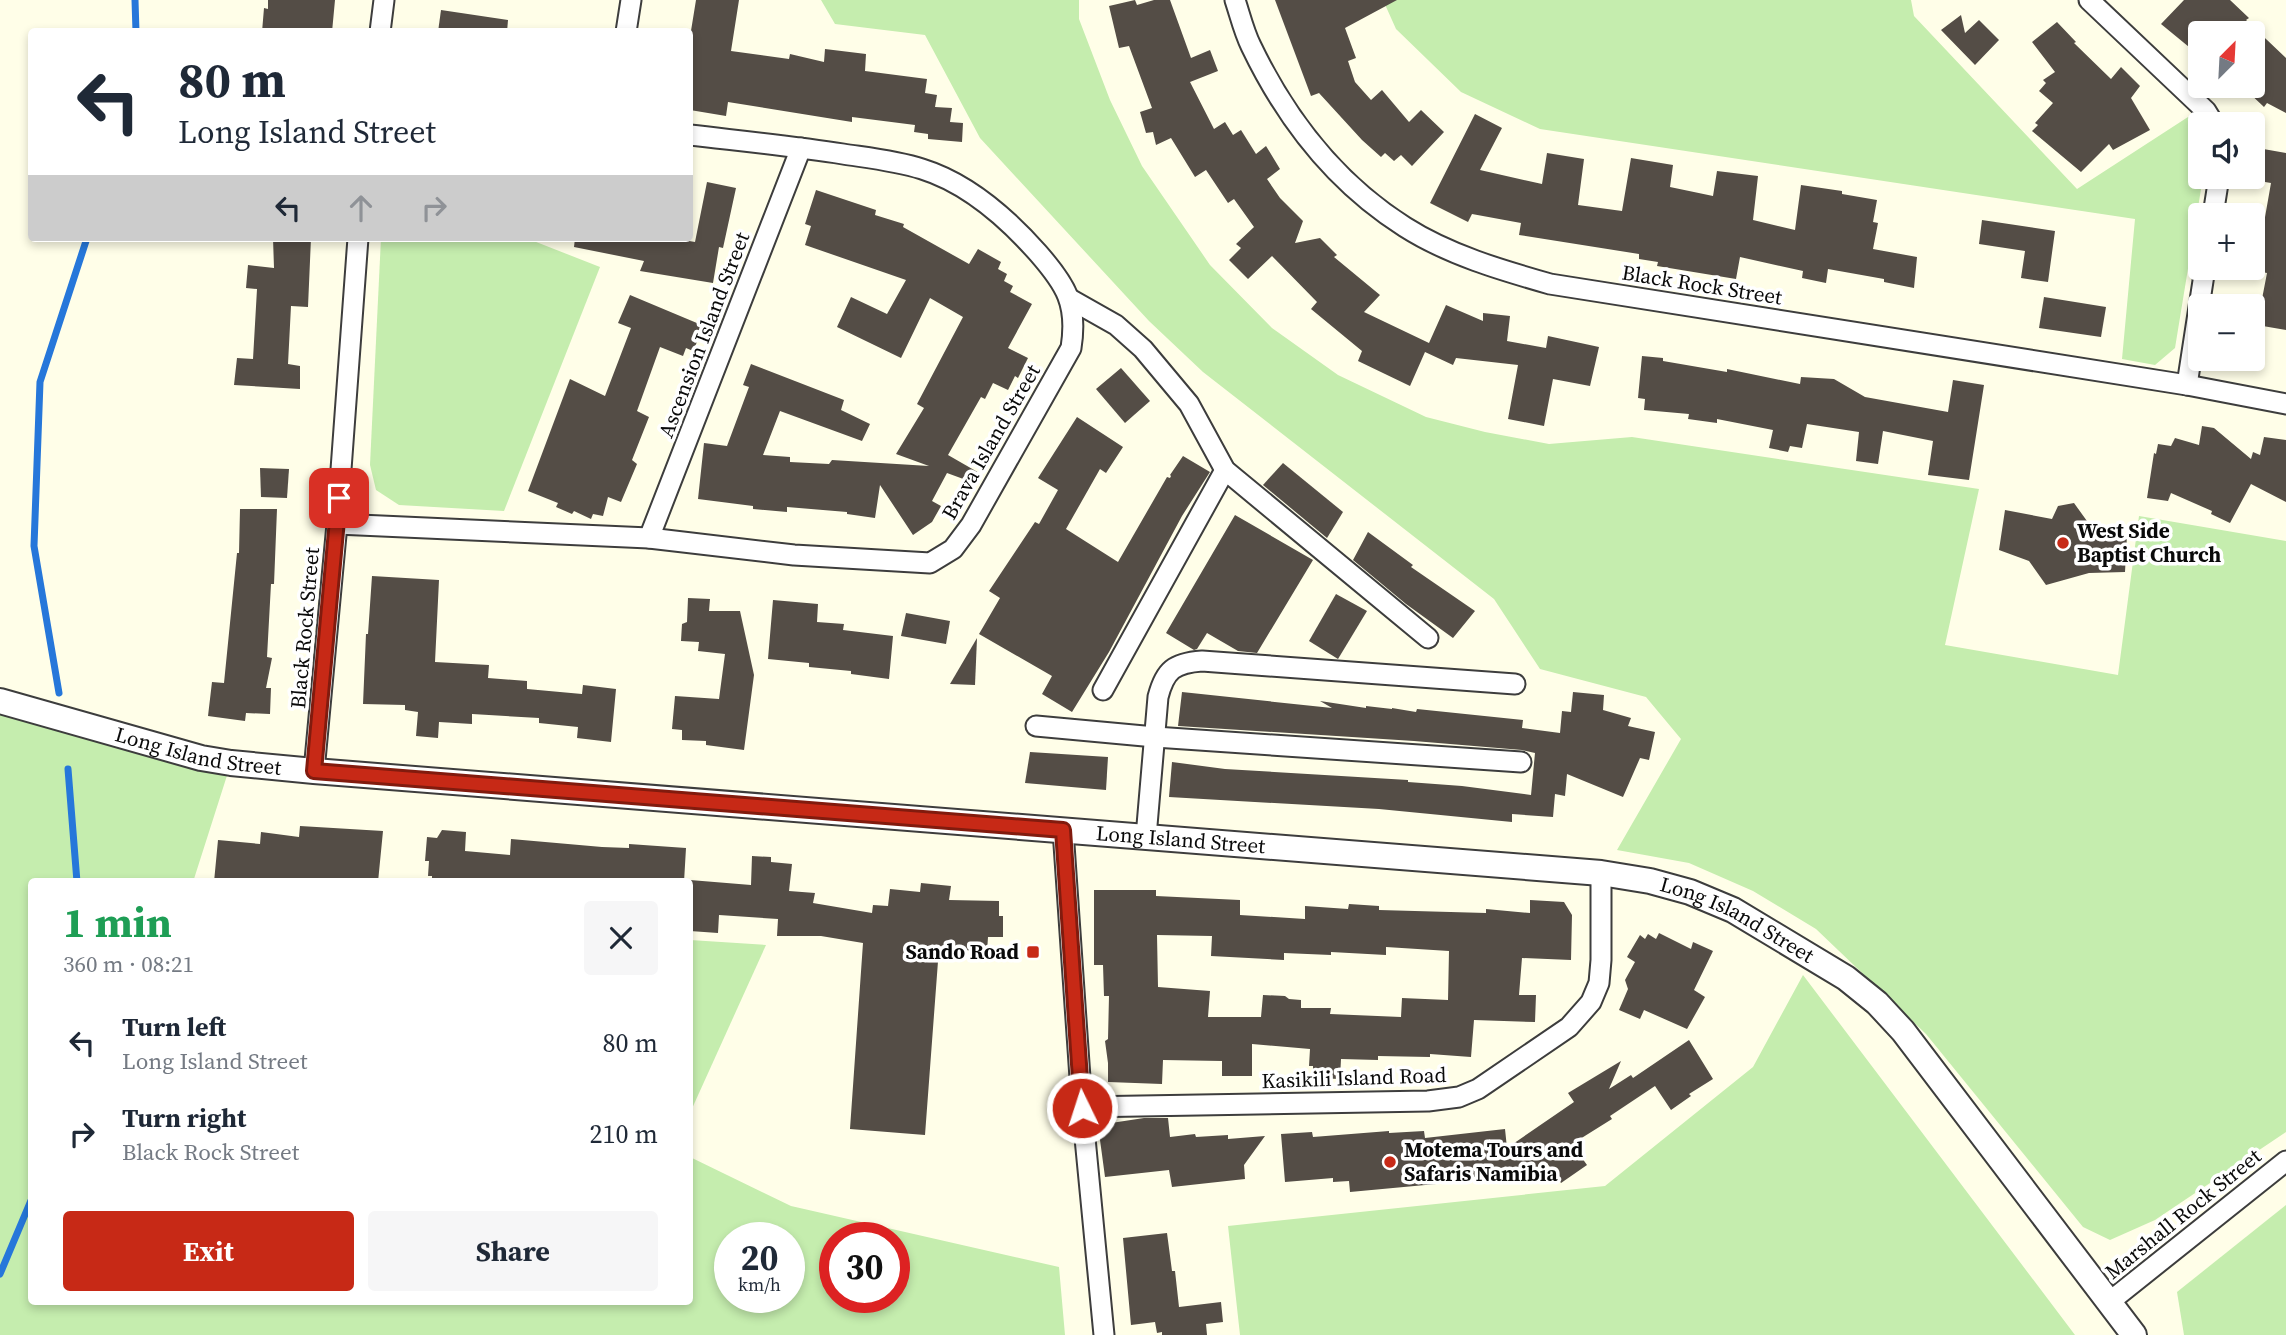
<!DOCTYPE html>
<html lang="en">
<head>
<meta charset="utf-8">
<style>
  :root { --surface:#fff; --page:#f6f6f7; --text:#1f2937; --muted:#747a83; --accent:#c72916 }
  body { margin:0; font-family:"Source Serif 4",serif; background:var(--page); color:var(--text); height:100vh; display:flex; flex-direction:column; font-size:26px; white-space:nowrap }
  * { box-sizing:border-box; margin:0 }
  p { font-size:23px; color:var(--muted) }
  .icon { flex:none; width:38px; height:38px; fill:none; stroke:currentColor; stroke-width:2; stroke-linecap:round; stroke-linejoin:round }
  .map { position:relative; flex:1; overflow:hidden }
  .sheet { position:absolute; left:28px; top:878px; width:665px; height:427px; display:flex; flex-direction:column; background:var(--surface); border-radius:7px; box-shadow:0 4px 10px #0003 }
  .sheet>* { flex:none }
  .guide { position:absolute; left:28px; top:28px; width:665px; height:214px; border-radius:7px; box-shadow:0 4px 10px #0003; background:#fff; color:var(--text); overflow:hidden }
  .needle { width:46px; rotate:24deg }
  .tools { position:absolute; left:2188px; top:21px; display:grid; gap:14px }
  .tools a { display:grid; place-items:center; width:77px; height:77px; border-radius:7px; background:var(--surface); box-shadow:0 4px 10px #0003; font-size:35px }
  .speed { position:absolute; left:714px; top:1222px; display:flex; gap:14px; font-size:35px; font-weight:700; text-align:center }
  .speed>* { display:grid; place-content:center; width:91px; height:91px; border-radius:50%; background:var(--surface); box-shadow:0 4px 10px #0003; line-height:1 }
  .speed small { font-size:18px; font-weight:400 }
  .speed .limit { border:10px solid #d22; background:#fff; color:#111 }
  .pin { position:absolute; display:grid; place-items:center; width:60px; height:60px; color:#fff; margin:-30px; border-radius:14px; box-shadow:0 4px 10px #0006 }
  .me { position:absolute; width:77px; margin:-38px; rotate:356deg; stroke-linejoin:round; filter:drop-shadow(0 0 5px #0008) }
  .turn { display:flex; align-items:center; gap:24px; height:147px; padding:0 35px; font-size:32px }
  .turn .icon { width:91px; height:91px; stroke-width:2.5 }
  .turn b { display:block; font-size:49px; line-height:60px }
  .lanes { display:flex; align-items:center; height:66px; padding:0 35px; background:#0003; justify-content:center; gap:35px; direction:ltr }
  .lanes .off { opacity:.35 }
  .round { display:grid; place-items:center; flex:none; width:74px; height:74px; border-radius:7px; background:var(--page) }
  .summary { display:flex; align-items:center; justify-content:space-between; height:119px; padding:0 35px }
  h1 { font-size:42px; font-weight:700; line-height:52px; color:#1e9e55 }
  .cta { display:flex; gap:14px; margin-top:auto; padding:14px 35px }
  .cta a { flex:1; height:80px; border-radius:7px; background:var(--accent); color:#fff; font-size:28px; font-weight:700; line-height:80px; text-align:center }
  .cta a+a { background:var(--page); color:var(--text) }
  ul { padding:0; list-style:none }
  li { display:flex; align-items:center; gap:21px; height:91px; padding:0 35px }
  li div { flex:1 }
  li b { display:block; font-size:26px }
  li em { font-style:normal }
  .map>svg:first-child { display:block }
</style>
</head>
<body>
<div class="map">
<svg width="2286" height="1335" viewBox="0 0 2286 1335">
  <rect width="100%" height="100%" fill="#fffee8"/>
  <g fill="#c5edae" fill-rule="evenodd">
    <polygon points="821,0 1079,0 1079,19 1110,100 1142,166 1210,265 1272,328 1338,375 1426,417 1485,432 1549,444 1632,437 1979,489 1945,645 2118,675 2139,516 2286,541 2286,1132 2155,1220 2110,1240 2083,1227 1926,1034 1816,929 1753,891 1689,863 1617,850 1681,739 1646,697 1540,669 1494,599 1203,372 1149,321 980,138 925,35 835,24"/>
    <polygon points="1383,0 1911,0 1914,16 2077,189 2188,117 2200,134 2200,177 2203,177 2175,348 2155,365 2122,359 2135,219 1540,129 1461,92 1396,29"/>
    <polygon points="381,238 526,238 600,267 504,511 399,505 376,490 370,465"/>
    <path d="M 0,700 L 231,763 L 193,882 L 32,882 L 32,1302 L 690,1302 L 690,1157 L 791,1206 L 1059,1267 L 1065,1335 L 0,1335 ZM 730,1237 L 789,1237 L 789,1297 L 730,1297 ZM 835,1237 L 894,1237 L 894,1297 L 835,1297 Z"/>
    <polygon points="690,940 766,945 690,1113"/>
    <polygon points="1803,975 2075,1335 1240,1335 1228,1226 1605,1186 1753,1067"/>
    <polygon points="2286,1205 2286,1335 2184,1335 2177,1292"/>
  </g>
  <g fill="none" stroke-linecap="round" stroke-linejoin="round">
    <g stroke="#2677da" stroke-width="7">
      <polyline points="135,0 136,32"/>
      <polyline points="59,693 34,546 40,382 87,238"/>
      <polyline points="68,769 77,882"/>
      <polyline points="0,1274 32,1198"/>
    </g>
  </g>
  <g fill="#544d46" fill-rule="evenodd">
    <polygon points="268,0 335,0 332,32 262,32 264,8 268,9"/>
    <polygon points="696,0 739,0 731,51 789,59 790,54 824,62 825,49 866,54 865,71 927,79 925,93 937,95 935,107 952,108 950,122 963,123 962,142 928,139 928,134 914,132 915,125 852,117 852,122 728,102 726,116 690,110 690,37"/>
    <polygon points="1135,0 1137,5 1154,0 1170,0 1191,58 1210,50 1218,71 1190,82 1214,129 1225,122 1233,135 1241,130 1256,154 1266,146 1280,169 1267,179 1280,198 1303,221 1295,243 1320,238 1337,255 1334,257 1380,295 1364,312 1429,343 1446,305 1483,321 1483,313 1510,316 1507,341 1546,348 1548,336 1599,347 1590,386 1553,379 1544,426 1508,419 1518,365 1456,358 1453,365 1425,352 1410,386 1358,361 1362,351 1311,309 1317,302 1272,256 1248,279 1229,260 1241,248 1236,244 1254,227 1234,199 1228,203 1206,170 1195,177 1171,138 1156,145 1153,132 1146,133 1140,112 1152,108 1129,46 1119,48 1109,6"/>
    <polygon points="1275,0 1397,0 1345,28 1356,58 1348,61 1355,82 1371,100 1382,90 1409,122 1421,110 1444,132 1412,166 1401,155 1394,161 1385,153 1381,157 1362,140 1319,93 1311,96"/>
    <polygon points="2184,0 2230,0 2249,18 2246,20 2286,58 2286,113 2267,103 2264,107 2246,90 2252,86 2252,33 2200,33 2200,56 2161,24"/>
    <polygon points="441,10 508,20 507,32 438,32"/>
    <polygon points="1961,15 1965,33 1979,20 1999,40 1975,65 1941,30"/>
    <polygon points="2057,22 2076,42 2074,43 2111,79 2121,67 2140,86 2131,98 2150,130 2113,150 2109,144 2081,172 2032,131 2038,125 2035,123 2053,103 2039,91 2046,83 2043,80 2055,72 2032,42"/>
    <polygon points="1475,114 1502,128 1480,170 1542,184 1547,153 1584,159 1578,205 1622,211 1631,158 1673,165 1670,187 1713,196 1717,171 1758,176 1753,220 1795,230 1801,185 1842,191 1842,194 1877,200 1873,222 1878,223 1873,249 1917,257 1914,288 1884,282 1884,279 1828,269 1826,283 1802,278 1803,271 1740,257 1736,279 1657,266 1658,262 1639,259 1639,254 1519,235 1521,223 1472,214 1468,222 1430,203"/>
    <polygon points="2252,147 2286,153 2286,330 2257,325 2267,273 2252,270 2252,238 2261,240 2271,183 2259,181 2257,176 2252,175"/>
    <polygon points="707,182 736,188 723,248 719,247 713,283 640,271 644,261 574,247 575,238 671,238 695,242"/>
    <polygon points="816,190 876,210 875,215 904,224 903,227 969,264 978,249 1001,262 998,269 1007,274 1004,281 1013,286 1010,292 1032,304 1008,348 1028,358 1018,378 1015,376 1008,390 993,383 985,399 981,397 948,455 981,474 977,484 947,473 932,501 941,506 932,522 913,535 880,485 875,518 847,514 847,512 787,507 787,512 753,509 753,506 698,499 704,443 727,446 749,387 743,385 751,364 844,400 841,410 870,424 862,441 780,411 763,455 790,457 790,462 829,464 832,460 929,466 896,454 924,408 917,404 963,317 930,298 901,358 837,327 851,297 887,314 906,280 805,245 811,226 805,224"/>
    <polygon points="1982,220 2055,231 2048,282 2021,278 2025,251 1979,244"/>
    <polygon points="273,238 311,238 308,307 291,306 288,364 300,366 300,389 234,385 237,358 253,359 257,289 246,288 248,265 274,268"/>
    <polygon points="630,295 704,326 693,351 686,348 683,356 660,347 637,411 649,417 632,460 637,464 621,502 608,497 603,516 593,514 591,519 574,511 572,514 556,507 558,503 528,491 570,379 605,396 631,328 618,323"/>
    <polygon points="2044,297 2106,307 2101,337 2039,328"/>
    <polygon points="1642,356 1663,358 1663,361 1727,372 1727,369 1800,384 1801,377 1834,379 1865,397 1948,412 1953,380 1984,385 1969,480 1928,475 1933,441 1883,431 1878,464 1856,461 1859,432 1807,424 1802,448 1790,446 1788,452 1769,448 1773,430 1717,419 1717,423 1688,419 1689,414 1644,410 1645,399 1638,398"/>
    <polygon points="1121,368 1150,401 1125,423 1096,389"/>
    <polygon points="1077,417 1123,447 1106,473 1100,469 1066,529 1118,562 1167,477 1170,478 1171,476 1170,475 1183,456 1210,472 1182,516 1109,652 1072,712 1042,694 1052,676 979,634 1000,598 989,591 1035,522 1039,524 1058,490 1038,478"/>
    <polygon points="2202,426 2214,428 2251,459 2253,452 2260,455 2264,437 2286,440 2286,502 2251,484 2230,523 2211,514 2212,511 2171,493 2168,501 2147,498 2154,453 2156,454 2158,444 2171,446 2175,438 2199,445"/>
    <polygon points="1283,463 1343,512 1327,538 1263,485"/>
    <polygon points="260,468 289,469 287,498 261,497"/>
    <polygon points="2074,503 2092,528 2127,535 2125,572 2089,573 2046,585 2029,561 1999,550 2005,510 2052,519 2058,506"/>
    <polygon points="240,509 277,509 274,584 271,584 267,657 272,658 266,688 271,688 270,714 246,713 245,721 208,716 212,682 224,683 237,553 239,553"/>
    <polygon points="1235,515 1313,560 1257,653 1238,651 1207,633 1197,649 1194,650 1166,633"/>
    <polygon points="1368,532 1413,565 1411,567 1475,611 1453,638 1406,604 1353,560"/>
    <polygon points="372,576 439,580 435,662 489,665 488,678 527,681 527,689 582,694 583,685 616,689 611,742 577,738 578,727 539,723 539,718 472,714 472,724 439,722 438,738 416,736 418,712 405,710 405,705 363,704 366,634 368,634"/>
    <polygon points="1336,594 1367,611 1338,659 1309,641"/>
    <polygon points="688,598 710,599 709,611 740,611 754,675 744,750 706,745 706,741 682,740 682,730 672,729 675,696 719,699 725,654 698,651 699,642 681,641 682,624 687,622"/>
    <polygon points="773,600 818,604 817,622 844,624 843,630 893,636 889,679 851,674 851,671 809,667 809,663 768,659"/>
    <polygon points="906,613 950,621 946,644 901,636"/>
    <polygon points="977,638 975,685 950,684"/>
    <polygon points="1182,692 1332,708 1320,701 1366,708 1366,706 1392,709 1392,708 1416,712 1417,709 1523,720 1522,728 1560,733 1562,711 1571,712 1573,692 1604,695 1603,710 1631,718 1628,726 1655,732 1649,760 1640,758 1623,797 1567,774 1565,796 1555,794 1553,817 1512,814 1512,822 1379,809 1169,797 1172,762 1225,769 1408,780 1408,782 1462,786 1531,795 1535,753 1522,750 1414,741 1178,726"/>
    <polygon points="1030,752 1108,757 1106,790 1025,783"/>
    <polygon points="300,826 383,831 378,882 214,882 218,840 260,844 261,832 299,837"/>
    <polygon points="442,830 466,832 465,851 510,855 511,839 602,847 629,848 629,844 686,848 684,882 432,882 432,876 428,876 429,861 425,861 427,837 437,838"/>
    <polygon points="752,856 771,857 771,862 792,864 789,891 815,893 813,903 872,913 873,905 888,906 890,889 920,892 921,883 951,886 949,900 999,901 999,916 1003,916 1003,937 988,937 987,952 939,948 925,1135 850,1129 863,943 821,936 777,936 778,919 719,915 718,933 690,931 690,880 751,885"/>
    <path d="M 1094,890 L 1156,890 L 1156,896 L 1240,900 L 1240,915 L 1305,919 L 1305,906 L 1348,909 L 1349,904 L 1379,906 L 1379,910 L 1486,913 L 1486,909 L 1530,913 L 1530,900 L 1564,902 L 1572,915 L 1571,960 L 1522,958 L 1519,995 L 1536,995 L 1535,1022 L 1474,1020 L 1471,1057 L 1430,1054 L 1430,1057 L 1378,1056 L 1378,1060 L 1341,1059 L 1340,1079 L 1313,1078 L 1313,1066 L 1309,1066 L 1310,1049 L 1252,1044 L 1252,1076 L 1222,1076 L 1222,1061 L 1163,1060 L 1162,1084 L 1108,1082 L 1108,1063 L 1105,1041 L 1108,1039 L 1109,996 L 1104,996 L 1103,965 L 1094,965 ZM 1157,935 L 1212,936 L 1211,956 L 1284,960 L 1284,953 L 1331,955 L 1331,952 L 1386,955 L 1386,947 L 1449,951 L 1448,1000 L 1402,998 L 1401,1017 L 1330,1014 L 1331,1008 L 1301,1008 L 1301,1000 L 1289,999 L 1285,996 L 1263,995 L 1261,1017 L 1208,1017 L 1210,991 L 1158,987 Z"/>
    <polygon points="1659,933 1691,949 1693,942 1713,951 1694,990 1705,997 1687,1029 1644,1010 1640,1019 1619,1010 1628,989 1625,980 1635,962 1627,957 1640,935 1645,939 1648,934 1656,939"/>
    <polygon points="1689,1040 1713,1079 1689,1094 1691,1096 1671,1110 1655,1086 1610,1116 1612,1119 1572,1144 1587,1165 1561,1183 1547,1163 1522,1178 1479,1183 1479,1180 1350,1192 1349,1181 1333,1182 1333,1178 1285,1182 1281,1134 1312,1132 1313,1137 1389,1131 1389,1133 1424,1131 1425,1138 1505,1129 1507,1148 1574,1102 1568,1093 1621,1061 1609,1089 1631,1075 1633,1078"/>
    <polygon points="1144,1118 1168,1118 1170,1137 1195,1134 1196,1137 1228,1135 1228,1139 1265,1136 1244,1165 1245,1179 1172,1187 1169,1170 1105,1177 1098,1125"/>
    <polygon points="1167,1233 1172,1271 1175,1271 1179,1307 1221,1302 1223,1322 1206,1324 1207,1335 1162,1335 1162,1332 1157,1333 1155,1322 1131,1325 1123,1238"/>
  </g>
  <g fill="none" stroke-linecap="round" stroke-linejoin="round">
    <g stroke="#3d3d3d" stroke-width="23">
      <g id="minor">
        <path d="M 1235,0 C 1240,15 1244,32 1251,46 C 1286,119 1337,184 1405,227 C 1449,255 1501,270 1550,284 L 2187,385 L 2286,404"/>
        <polyline points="2089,0 2206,111 2214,124"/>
        <polyline points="380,32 384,0"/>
        <polyline points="626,32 631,0"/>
        <polyline points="2213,215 2219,177"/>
        <polyline points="1070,299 1116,325 1143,349 1189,404 1225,470 1428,638"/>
        <polyline points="2187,385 2205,268"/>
        <path d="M 337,524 L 649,538 L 794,555 L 930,563 L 953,549 L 971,525 L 1071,348 C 1078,304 1066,285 1038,253 C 1007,218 967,183 922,169 C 897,161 869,158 843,154 C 792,146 741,141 690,135"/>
        <polyline points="649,538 801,148"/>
        <polyline points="1103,690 1225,470"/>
        <polyline points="1036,726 1155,737 1521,762"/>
        <polyline points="314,771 337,524 358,238"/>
        <polyline points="1063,830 1082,1107 1104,1335"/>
        <path d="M 1146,837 L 1158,697 C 1165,670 1174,663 1202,661 L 1515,684"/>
        <polyline points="1082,1107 1428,1101 1459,1097 1478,1089 1569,1027 1591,1002 1599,983 1601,960 1601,873"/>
        <polyline points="2108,1303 2286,1161"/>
      </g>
    </g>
    <g stroke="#3d3d3d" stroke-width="28">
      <g id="tertiary">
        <path id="s1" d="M 0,701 L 201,758 L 231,763 L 314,771 L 1601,873 L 1650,881 L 1690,892 L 1733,910 L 1846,978 L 1877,1003 L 1903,1031 L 2134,1335"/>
      </g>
    </g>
    <use href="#minor" stroke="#fff" stroke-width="19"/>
    <use href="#tertiary" stroke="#fff" stroke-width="24"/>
  </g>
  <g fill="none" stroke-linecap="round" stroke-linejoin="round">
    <g stroke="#811b0e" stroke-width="18">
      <polyline id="route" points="339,498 314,771 1063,830 1082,1108"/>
    </g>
    <use href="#route" stroke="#c72916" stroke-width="12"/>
  </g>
  <g fill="#c72916" stroke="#fff" stroke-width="2.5">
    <circle cx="2063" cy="543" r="7"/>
    <rect x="1026" y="945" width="14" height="14" rx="3.5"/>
    <circle cx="1390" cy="1162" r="7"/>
  </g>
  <g text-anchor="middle" stroke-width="7" stroke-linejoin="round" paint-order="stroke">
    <g font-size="21" fill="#0a0a0a" stroke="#fff">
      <text transform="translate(1702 285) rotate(9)" y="7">Black Rock Street</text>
      <text transform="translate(704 335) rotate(-69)" y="7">Ascension Island Street</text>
      <text transform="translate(991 442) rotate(-60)" y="7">Brava Island Street</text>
      <text transform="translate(305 628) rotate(-85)" y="7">Black Rock Street</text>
      <text dy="7" stroke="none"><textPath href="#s1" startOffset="205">Long Island Street</textPath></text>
      <text dy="7" stroke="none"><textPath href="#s1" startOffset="1192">Long Island Street</textPath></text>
      <text dy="7" stroke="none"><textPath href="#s1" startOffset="1759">Long Island Street</textPath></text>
      <text transform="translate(1354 1078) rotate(-2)" y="7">Kasikili Island Road</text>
      <text transform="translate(2183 1214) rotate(-39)" y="7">Marshall Rock Street</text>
    </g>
    <g font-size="21" font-weight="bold" fill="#0a0a0a" stroke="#fff" text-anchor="start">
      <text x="2077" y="538">West Side<tspan x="2077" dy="24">Baptist Church</tspan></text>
      <text x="1019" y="959" text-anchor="end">Sando Road</text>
      <text x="1404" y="1157">Motema Tours and<tspan x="1404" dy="24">Safaris Namibia</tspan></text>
    </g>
  </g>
</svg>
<div class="tools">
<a><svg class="needle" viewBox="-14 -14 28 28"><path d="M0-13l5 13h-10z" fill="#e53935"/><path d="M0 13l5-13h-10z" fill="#747a83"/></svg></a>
<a><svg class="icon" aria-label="sound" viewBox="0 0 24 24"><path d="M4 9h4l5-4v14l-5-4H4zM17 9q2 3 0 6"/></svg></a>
<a>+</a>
<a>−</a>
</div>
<div class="speed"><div>20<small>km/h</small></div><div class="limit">30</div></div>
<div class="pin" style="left:339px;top:498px;background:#d93025"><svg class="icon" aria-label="arrive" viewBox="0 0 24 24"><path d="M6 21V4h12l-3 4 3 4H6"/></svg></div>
<svg class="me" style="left:1082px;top:1108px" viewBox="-20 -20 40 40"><circle r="17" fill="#c72916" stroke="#fff" stroke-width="3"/><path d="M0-11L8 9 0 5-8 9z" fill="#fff"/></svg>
<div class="guide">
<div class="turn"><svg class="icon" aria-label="left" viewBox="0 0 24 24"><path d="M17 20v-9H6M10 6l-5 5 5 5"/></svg><div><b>80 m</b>Long Island Street</div></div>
<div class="lanes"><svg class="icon" aria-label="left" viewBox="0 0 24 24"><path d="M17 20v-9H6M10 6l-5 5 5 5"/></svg><svg class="icon off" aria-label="ahead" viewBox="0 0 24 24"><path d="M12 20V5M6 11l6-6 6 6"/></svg><svg class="icon off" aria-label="right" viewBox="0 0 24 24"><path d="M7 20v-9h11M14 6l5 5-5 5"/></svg></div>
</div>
<section class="sheet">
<div class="summary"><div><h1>1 min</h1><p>360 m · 08:21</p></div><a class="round"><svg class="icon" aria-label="close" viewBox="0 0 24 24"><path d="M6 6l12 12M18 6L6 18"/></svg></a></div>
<ul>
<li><svg class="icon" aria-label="left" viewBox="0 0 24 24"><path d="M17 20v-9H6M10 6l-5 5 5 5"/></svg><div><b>Turn left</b><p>Long Island Street</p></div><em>80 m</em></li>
<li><svg class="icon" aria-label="right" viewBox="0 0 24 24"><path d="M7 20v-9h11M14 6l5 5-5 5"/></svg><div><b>Turn right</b><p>Black Rock Street</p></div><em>210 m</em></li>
</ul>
<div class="cta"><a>Exit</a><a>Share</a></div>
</section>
</div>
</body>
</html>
